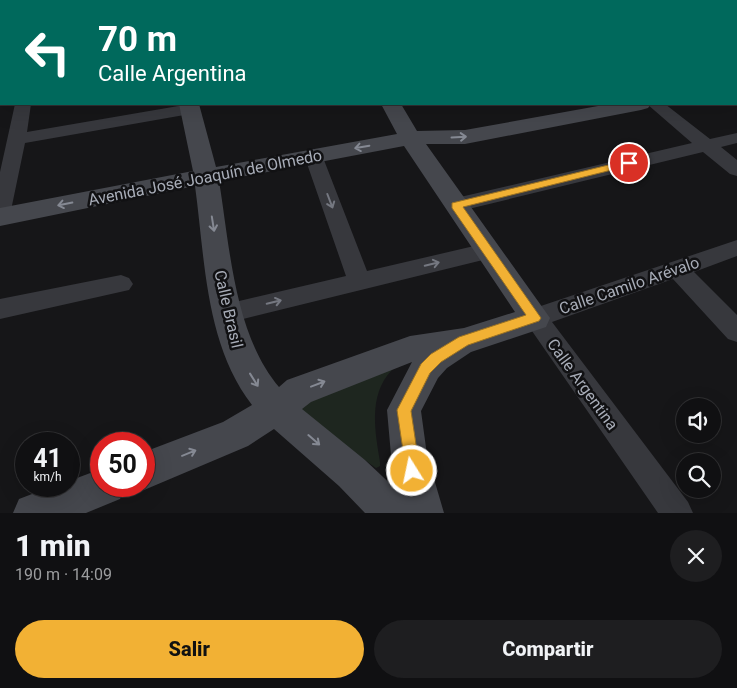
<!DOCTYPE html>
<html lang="es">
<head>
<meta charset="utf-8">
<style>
  :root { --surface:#101012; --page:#1e1e20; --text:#f1f3f6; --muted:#9c9d9f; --line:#303032; --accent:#f2b134 }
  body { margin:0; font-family:Roboto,sans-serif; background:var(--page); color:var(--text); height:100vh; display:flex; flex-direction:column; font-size:19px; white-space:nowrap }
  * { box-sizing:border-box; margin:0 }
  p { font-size:16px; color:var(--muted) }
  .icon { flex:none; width:28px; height:28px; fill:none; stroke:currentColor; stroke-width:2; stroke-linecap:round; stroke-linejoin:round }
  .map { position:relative; height:513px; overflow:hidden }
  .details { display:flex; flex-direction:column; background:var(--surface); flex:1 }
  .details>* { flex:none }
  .guide { position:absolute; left:0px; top:0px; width:738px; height:105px; box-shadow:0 5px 20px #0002,0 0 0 1px var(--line); background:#00695c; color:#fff; overflow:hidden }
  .tools { position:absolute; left:676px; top:398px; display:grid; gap:10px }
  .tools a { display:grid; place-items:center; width:45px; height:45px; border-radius:50%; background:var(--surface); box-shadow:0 5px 20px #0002,0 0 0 1px var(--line); font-size:25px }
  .speed { position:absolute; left:15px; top:432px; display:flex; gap:10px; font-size:25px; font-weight:700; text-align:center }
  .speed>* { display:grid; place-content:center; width:65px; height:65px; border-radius:50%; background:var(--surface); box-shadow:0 5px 20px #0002,0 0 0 1px var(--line); line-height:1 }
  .speed small { font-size:12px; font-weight:400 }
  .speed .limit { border:8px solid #d22; background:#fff; color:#111 }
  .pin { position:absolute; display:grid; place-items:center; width:42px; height:42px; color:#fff; margin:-21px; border:2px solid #fff; border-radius:50%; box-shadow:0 1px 5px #0007 }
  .me { position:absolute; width:55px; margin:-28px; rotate:350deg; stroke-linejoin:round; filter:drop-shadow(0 0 4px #0008) }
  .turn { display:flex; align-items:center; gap:18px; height:105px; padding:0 15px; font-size:22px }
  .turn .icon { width:65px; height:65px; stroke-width:2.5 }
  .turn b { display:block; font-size:35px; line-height:42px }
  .round { display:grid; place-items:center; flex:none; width:52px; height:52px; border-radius:26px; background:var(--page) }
  .head { display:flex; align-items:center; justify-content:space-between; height:85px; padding:0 15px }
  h1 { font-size:30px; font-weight:800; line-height:38px }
  .action { display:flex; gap:10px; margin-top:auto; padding:10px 15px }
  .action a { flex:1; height:58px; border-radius:30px; background:var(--accent); color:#111; font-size:20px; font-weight:800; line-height:58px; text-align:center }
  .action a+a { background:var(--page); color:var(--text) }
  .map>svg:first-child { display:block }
</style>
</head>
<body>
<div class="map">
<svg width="737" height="513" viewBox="0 0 737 513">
  <rect width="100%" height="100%" fill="#161618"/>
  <path fill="#1e261f" d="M 416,352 C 408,358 398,363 391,371 C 368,396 375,432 380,462 L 380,466 L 376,468 L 316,425 L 290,399 Z"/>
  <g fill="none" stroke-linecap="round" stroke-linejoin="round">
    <g fill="#37383d" fill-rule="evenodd">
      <rect x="542" y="0" width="14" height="1"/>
      <polygon points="730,0 737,0 737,5 736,1"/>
      <rect x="0" y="16" width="1" height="8"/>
      <rect x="0" y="83" width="1" height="10"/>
      <polygon points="15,104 31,104 27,132 190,104 196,105 198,109 196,113 190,114 25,143 10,215 7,220 0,222 0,172"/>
      <polygon points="647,104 665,104 710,139 737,133 737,143 721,147 737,160 737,176 730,174 703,152 456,212 449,210 446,205 449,200 456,198 692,143"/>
      <polygon points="313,149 320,151 322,155 367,271 487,243 495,245 498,251 495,257 487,259 227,323 218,320 215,313 218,306 346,276 304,155 306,151"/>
      <polygon points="737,240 737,256 694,272 737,315 737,342 728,339 673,279 552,322 688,502 693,513 658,513 523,318 526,311"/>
      <polygon points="121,275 129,278 133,284 129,290 0,319 0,299"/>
    </g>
    <g fill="#45474d" fill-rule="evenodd">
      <rect x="157" y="0" width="16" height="1"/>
      <rect x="318" y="0" width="16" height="1"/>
      <rect x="736" y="79" width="1" height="12"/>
      <path d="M 179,104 L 199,104 L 216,167 L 397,134 L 381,104 L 401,104 L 417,131 L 465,130 L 609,104 L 651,104 L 648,108 L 641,110 L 465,144 L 426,144 L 550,318 L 546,327 L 471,352 L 447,368 L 438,378 L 421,411 L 427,455 L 444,513 L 365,513 L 339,486 L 274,429 L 248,446 L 144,490 L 136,486 L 144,486 L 144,452 L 223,422 L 252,405 C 205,344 205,259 195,186 L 0,226 L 0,208 L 193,171 ZM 404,146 L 515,312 L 464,328 L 410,336 L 287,380 L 279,387 C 234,334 230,247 219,181 ZM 412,362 L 387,410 L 391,455 L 399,492 L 365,460 L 302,409 L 311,402 Z"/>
      <polygon points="101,469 101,486 126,486 120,499 86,513 13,513 19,499 53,486 69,486 69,481"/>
    </g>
  </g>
  <defs><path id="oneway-shaft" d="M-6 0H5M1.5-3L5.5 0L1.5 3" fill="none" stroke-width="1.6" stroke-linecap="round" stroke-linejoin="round" transform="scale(1.25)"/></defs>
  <g stroke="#858993">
    <use href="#oneway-shaft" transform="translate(459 137) rotate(-3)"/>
    <use href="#oneway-shaft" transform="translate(362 147) rotate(170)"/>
    <use href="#oneway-shaft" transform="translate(65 204) rotate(169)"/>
    <use href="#oneway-shaft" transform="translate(213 224) rotate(81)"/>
    <use href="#oneway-shaft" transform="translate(254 380) rotate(58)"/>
    <use href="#oneway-shaft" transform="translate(318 384) rotate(-21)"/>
    <use href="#oneway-shaft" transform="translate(314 440) rotate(41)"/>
    <use href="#oneway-shaft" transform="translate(189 453) rotate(-22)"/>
  </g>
  <g stroke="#757881">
    <use href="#oneway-shaft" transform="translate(330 201) rotate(69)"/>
    <use href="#oneway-shaft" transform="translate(432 264) rotate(-14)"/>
    <use href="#oneway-shaft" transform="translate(274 302) rotate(-13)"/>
  </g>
  <polygon fill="#f2b134" stroke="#9d7322" points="629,160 633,163 632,165 463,207 541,318 539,321 468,345 441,362 430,373 411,411 420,471 418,477 412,479 407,477 397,410 421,364 431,354 459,337 526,315 452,208 452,203"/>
  <g text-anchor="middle" stroke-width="5" stroke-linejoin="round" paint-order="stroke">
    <g font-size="16" fill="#a8adb8" stroke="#111113">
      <text transform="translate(205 177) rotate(-11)" y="6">Avenida José Joaquín de Olmedo</text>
      <text transform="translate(629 285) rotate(-19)" y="6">Calle Camilo Arévalo</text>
      <text transform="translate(229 309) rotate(77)" y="6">Calle Brasil</text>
      <text transform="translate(583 384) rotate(54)" y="6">Calle Argentina</text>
    </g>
  </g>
</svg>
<div class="tools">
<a><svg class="icon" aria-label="sound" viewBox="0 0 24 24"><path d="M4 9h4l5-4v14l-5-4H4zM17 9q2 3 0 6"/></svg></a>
<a><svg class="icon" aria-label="search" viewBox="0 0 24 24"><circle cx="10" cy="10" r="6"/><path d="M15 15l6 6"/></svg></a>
</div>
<div class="speed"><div>41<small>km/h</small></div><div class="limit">50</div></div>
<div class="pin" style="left:629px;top:163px;background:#d93025"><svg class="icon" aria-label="arrive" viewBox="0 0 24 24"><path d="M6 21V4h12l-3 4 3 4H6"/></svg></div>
<svg class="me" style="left:412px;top:471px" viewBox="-20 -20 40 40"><circle r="17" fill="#f2b134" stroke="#fff" stroke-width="3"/><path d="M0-11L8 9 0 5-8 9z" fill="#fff"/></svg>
<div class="guide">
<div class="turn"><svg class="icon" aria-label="left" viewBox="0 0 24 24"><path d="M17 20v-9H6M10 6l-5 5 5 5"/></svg><div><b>70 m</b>Calle Argentina</div></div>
</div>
</div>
<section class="details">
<div class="head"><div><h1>1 min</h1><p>190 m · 14:09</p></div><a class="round"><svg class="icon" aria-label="close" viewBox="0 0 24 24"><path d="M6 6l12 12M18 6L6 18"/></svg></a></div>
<div class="action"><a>Salir</a><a>Compartir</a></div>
</section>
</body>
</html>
